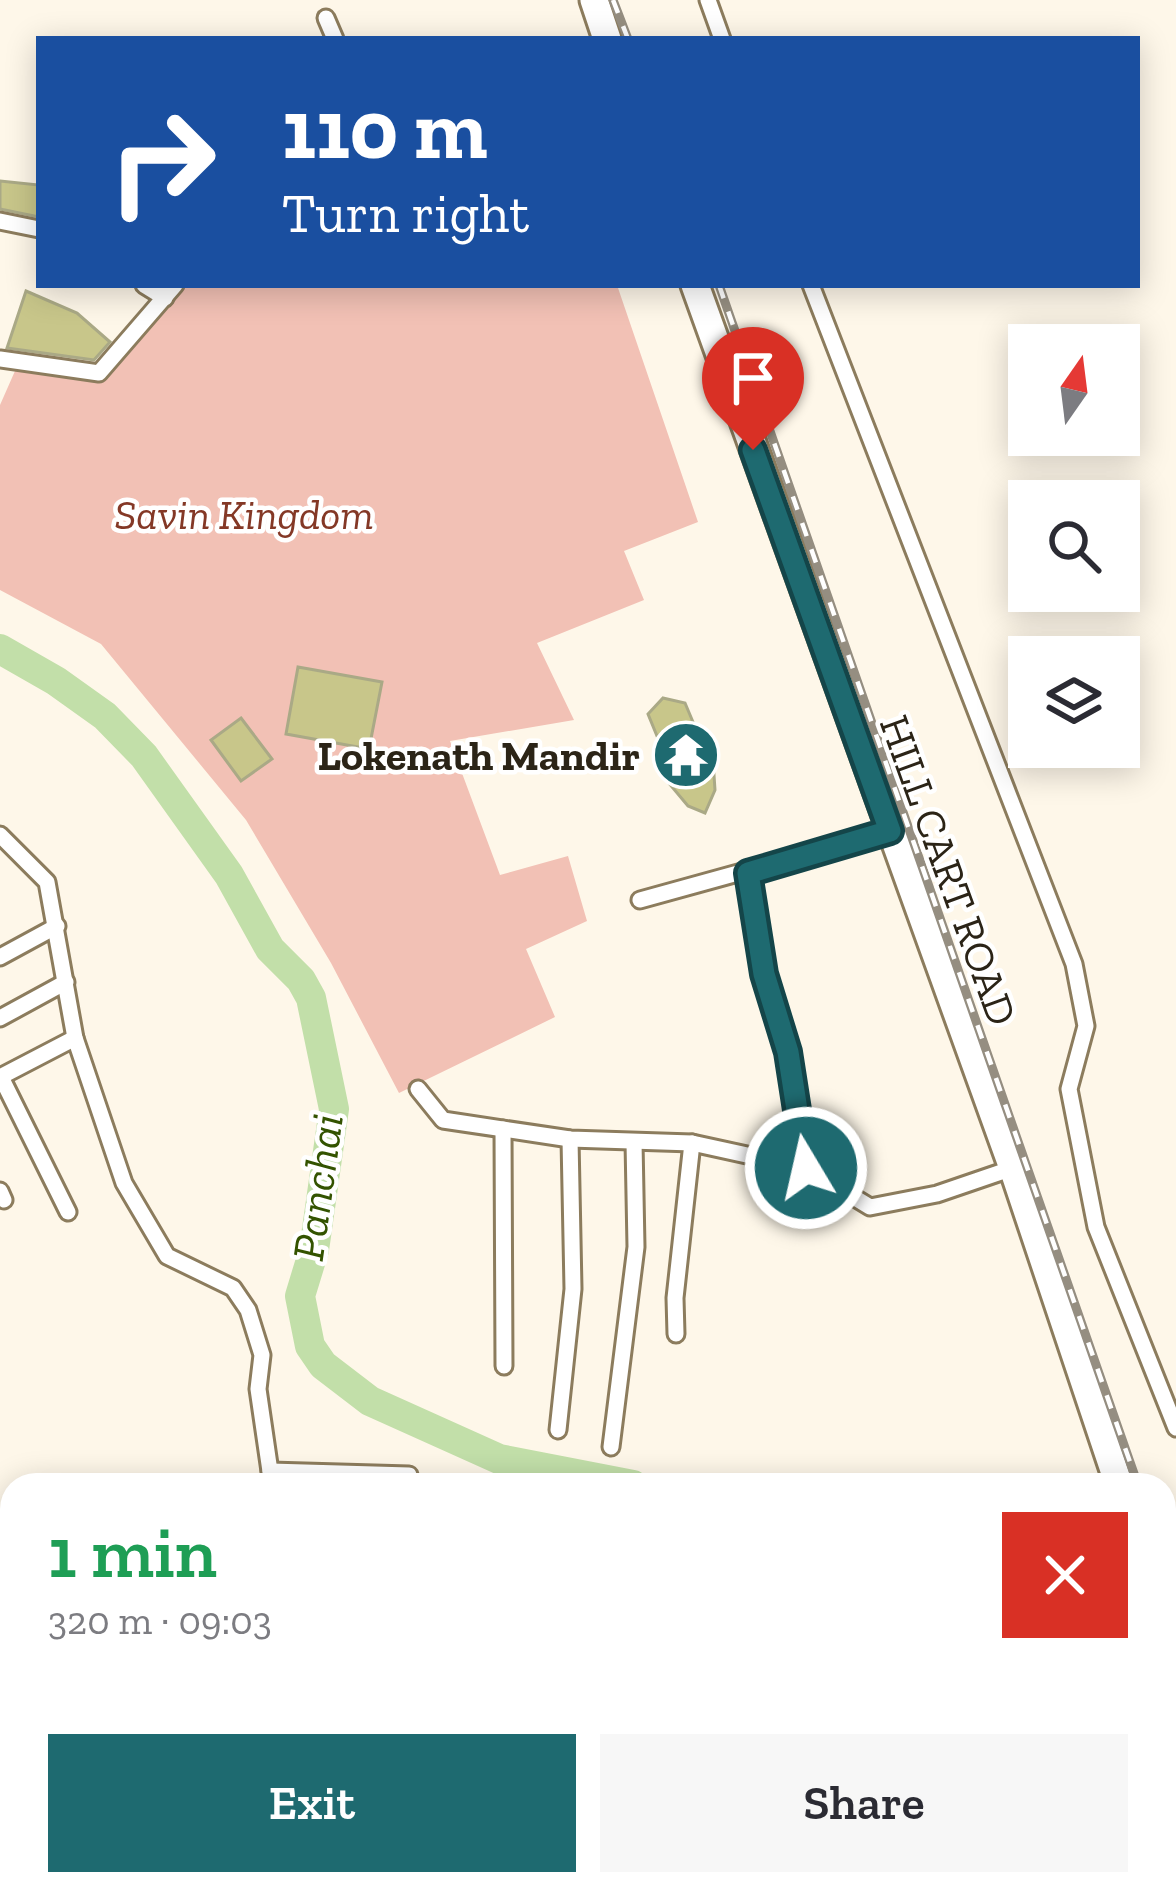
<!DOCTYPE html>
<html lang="en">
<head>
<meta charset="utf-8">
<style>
  :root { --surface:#fff; --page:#f7f7f7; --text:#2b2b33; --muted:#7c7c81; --accent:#1e6a70 }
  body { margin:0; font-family:"Zilla Slab",serif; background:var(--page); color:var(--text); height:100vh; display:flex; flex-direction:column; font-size:45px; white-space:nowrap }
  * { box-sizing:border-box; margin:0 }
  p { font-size:39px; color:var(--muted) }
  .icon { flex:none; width:66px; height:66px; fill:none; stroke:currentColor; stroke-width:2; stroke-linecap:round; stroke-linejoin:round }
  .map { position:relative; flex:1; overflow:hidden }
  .panel { position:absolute; left:0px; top:1473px; width:1176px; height:423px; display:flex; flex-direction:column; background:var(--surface); border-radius:36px 36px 0 0; box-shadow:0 6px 30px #0003 }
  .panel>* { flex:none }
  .guide { position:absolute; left:36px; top:36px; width:1104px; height:252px; border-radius:0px; box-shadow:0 6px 30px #0003; background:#1a4fa0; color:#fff; overflow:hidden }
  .needle { width:78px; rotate:14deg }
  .tools { position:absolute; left:1008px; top:324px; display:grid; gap:24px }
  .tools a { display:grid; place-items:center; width:132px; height:132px; border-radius:0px; background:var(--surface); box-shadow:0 6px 30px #0003; font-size:60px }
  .pin { position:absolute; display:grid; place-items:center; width:102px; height:102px; color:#fff; margin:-123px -51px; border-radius:50% 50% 50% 0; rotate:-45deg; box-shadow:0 0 12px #0007 }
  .pin .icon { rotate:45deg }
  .me { position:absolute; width:132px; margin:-66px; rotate:351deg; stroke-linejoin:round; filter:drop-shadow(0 0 9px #0008) }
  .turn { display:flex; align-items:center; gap:42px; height:252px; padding:0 48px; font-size:54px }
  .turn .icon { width:156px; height:156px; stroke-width:2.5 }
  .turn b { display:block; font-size:84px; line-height:102px }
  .round { display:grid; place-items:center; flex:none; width:126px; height:126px; border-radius:0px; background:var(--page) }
  .summary { display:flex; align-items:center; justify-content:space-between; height:204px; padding:0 48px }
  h1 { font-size:72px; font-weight:600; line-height:90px; color:#1e9e55 }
  .button { display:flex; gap:24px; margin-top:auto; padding:24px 48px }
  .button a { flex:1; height:138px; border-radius:0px; background:var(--accent); color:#fff; font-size:48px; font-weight:600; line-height:138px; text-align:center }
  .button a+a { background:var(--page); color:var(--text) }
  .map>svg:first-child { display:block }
</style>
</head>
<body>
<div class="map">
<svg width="1176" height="1895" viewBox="0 0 1176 1895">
  <rect width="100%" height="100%" fill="#fef7e9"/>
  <polygon fill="#f2c1b5" points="182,285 617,285 698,522 624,551 644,600 537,643 574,720 450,741 500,875 568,856 587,921 526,949 555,1017 399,1093 331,963 246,820 101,644 0,590 0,405 15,371 24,367 101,383"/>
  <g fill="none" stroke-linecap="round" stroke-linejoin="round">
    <g stroke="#c2dfa9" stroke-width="30">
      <polyline points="0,649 56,681 105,716 144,756 229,875 270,949 301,980 311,998 334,1109 314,1250 300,1296 310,1346 323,1365 370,1401 499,1459 633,1485"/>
      <polyline points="756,1895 758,1884"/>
    </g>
  </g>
  <g fill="#c8c68a" stroke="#aaa986" stroke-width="3">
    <polygon points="0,181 39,185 39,217 0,209"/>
    <polygon points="26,291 77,313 110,342 94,360 7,348"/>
    <polygon points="298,667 382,682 369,749 286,734"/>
    <polygon points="663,698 685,703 693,722 689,728 713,760 715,790 705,813 688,806 667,781 662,737 657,736 648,714"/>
    <polygon points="241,718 272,759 241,781 211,740"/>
  </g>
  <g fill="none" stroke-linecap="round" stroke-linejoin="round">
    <g stroke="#8c7c5d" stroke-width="21">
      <g id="street">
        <polyline points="708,0 722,39"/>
        <polyline points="326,18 335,39"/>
        <polyline points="0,221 39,229"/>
        <polyline points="144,285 165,298"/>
        <polyline points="811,285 1074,964 1086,1026 1069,1089 1096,1227 1176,1428"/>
        <polyline points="0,359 99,373 175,285"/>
        <polyline points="0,835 47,882 75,1038 124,1183 167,1256 233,1288 248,1310 262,1355 258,1389 272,1485"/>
        <polyline points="748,873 764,974 788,1051 806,1168"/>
        <polyline points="640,900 890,831"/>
        <polyline points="0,957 57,926"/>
        <polyline points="0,1018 66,982"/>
        <polyline points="0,1077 75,1038"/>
        <polyline points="1,1077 68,1212"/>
        <polyline points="418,1089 443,1120 570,1139 692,1143 806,1168 870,1207 937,1194 1013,1168"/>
        <polyline points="503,1129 504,1366"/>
        <polyline points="0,1191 4,1200"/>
        <polyline points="676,1334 675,1298 692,1143"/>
        <polyline points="558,1430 573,1289 570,1139"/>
        <polyline points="611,1447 636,1247 634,1142"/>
        <polyline points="270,1471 409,1475 411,1485"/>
        <polyline points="0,1820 12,1779"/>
        <polyline points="522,1884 527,1895"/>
        <polyline points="582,1884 582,1895"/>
        <polyline points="848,1884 852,1895"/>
        <polyline points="265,1895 266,1884"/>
      </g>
    </g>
    <g stroke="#8c7c5d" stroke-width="33">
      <g id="highway">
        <polyline points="594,0 607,39"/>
        <polyline points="695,285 1013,1168 1119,1485"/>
        <polyline points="1164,1618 1176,1652"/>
      </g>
    </g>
    <use href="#street" stroke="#fff" stroke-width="15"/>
    <use href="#highway" stroke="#fff" stroke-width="27"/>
    <g stroke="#958e81" stroke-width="9">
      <g id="rail">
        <polyline points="613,0 628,39"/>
        <polyline points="719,285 1138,1485"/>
        <polyline points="1164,1560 1176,1595"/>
      </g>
    </g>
    <use href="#rail" stroke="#fff" stroke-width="4.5" stroke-dasharray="14" stroke-linecap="butt"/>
  </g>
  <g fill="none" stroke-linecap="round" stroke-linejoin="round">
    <g stroke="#144549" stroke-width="30">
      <polyline id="route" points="753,450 890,831 748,873 764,974 788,1052 806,1168"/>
    </g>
    <use href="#route" stroke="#1e6a70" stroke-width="21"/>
  </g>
  <defs>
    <g id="temple-disc" transform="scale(3.45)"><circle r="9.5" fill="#1e6a70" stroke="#fff"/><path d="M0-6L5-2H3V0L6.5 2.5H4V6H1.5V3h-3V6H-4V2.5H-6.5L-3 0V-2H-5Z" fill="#fff"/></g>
  </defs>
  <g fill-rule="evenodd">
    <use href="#temple-disc" x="686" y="755"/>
  </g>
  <g text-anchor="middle" stroke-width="9" stroke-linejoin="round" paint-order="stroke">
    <g font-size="42" font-style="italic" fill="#843826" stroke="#fff">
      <text x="244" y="529">Savin Kingdom</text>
    </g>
    <g font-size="42" font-weight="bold" fill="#2b2417" stroke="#fff" text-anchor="end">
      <text x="640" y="770">Lokenath Mandir</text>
    </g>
    <g font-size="42" fill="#2b2417" stroke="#fff">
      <text transform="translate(949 870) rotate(70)" y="15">HILL CART ROAD</text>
    </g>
    <g font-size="45" font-style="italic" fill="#335300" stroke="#fff">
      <text transform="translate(317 1187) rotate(-82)" y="16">Panchai</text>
    </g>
  </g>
</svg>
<div class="tools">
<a><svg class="needle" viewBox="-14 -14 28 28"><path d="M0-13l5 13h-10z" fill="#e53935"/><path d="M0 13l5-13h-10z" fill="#7c7c81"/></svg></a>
<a><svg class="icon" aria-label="search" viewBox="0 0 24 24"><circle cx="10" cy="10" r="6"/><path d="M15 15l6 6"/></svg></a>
<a><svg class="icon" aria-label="layers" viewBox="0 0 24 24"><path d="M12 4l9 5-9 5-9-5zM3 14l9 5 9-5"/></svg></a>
</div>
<div class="pin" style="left:753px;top:450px;background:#d93025"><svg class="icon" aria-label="arrive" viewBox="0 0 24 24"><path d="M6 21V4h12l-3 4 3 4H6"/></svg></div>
<svg class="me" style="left:806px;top:1168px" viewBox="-20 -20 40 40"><circle r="17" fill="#1e6a70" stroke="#fff" stroke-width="3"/><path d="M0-11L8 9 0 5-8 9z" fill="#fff"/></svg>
<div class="guide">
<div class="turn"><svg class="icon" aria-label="right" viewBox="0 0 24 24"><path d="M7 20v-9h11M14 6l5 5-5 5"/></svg><div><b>110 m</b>Turn right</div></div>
</div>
<section class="panel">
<div class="summary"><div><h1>1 min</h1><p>320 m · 09:03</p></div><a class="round" style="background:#d93025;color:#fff"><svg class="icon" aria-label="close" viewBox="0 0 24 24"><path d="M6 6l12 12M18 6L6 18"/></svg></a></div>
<div class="button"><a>Exit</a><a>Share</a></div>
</section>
</div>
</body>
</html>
